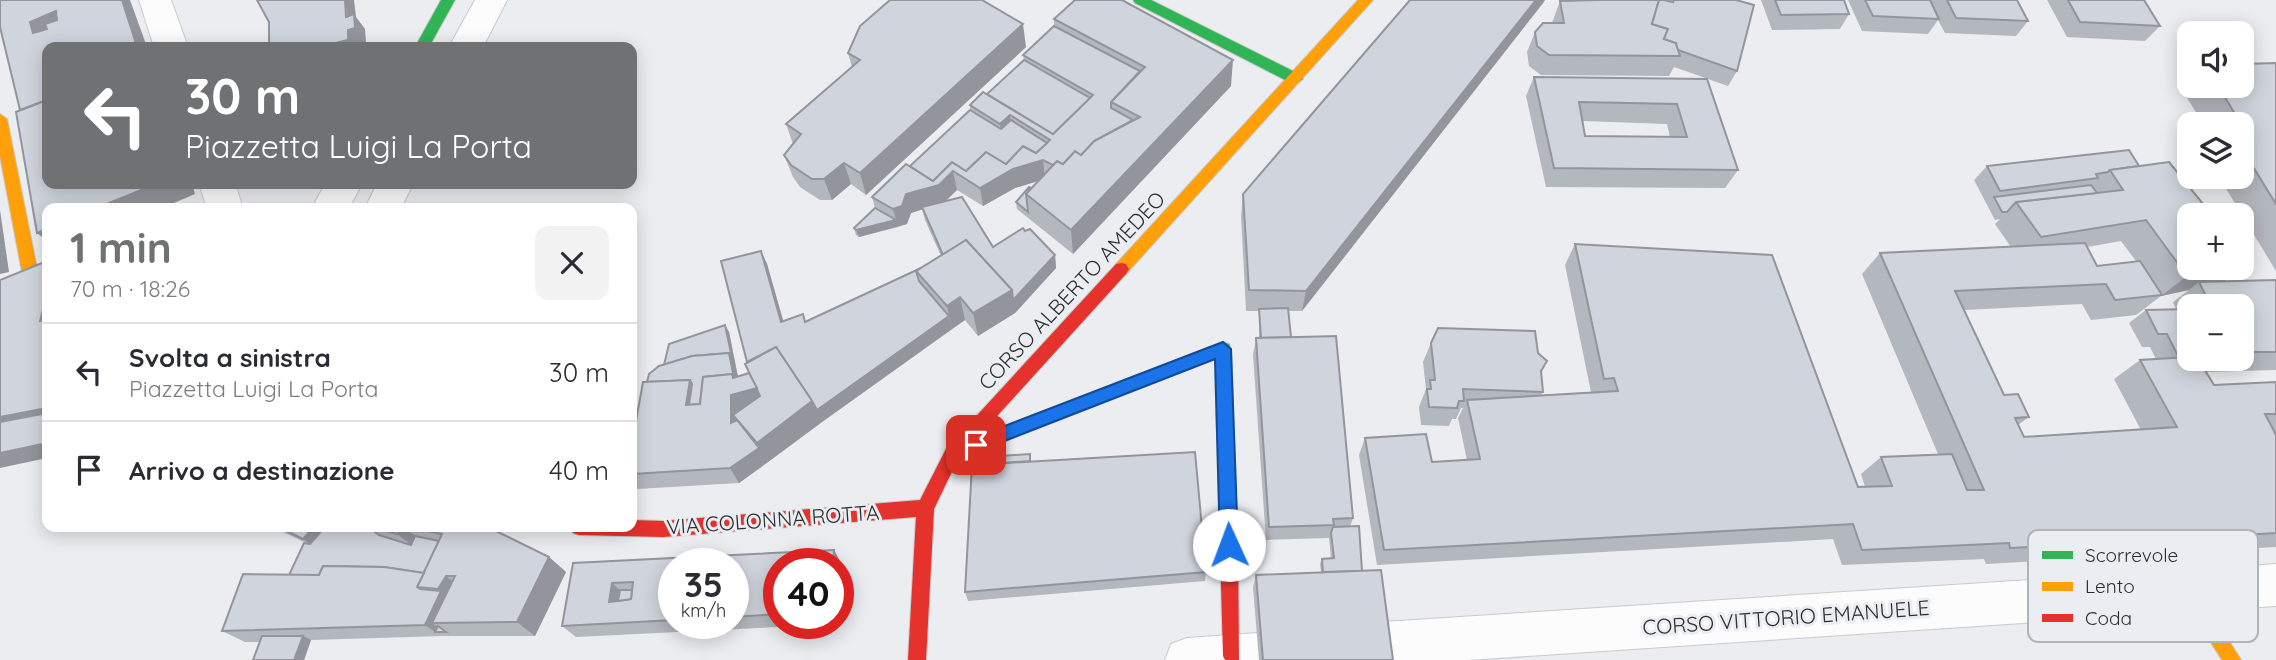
<!DOCTYPE html>
<html lang="it">
<head>
<meta charset="utf-8">
<style>
  :root { --surface:#fff; --page:#f2f2f3; --text:#2b2b33; --muted:#7c7c81; --line:#e1e1e2; --accent:#707173 }
  body { margin:0; font-family:Quicksand,sans-serif; background:var(--page); color:var(--text); height:100vh; display:flex; flex-direction:column; font-size:26px; white-space:nowrap }
  * { box-sizing:border-box; margin:0 }
  p { font-size:23px; color:var(--muted) }
  .icon { flex:none; width:38px; height:38px; fill:none; stroke:currentColor; stroke-width:2; stroke-linecap:round; stroke-linejoin:round }
  .map { position:relative; flex:1; overflow:hidden }
  .sheet { position:absolute; left:42px; top:203px; width:595px; height:329px; display:flex; flex-direction:column; background:var(--surface); border-radius:14px; box-shadow:0 4px 18px #0003 }
  .sheet>* { flex:none }
  .banner { position:absolute; left:42px; top:42px; width:595px; height:147px; border-radius:14px; box-shadow:0 4px 18px #0003; background:#707173; color:#fff; overflow:hidden }
  .fabs { position:absolute; left:2177px; top:21px; display:grid; gap:14px }
  .fabs a { display:grid; place-items:center; width:77px; height:77px; border-radius:14px; background:var(--surface); box-shadow:0 4px 18px #0003; font-size:35px }
  .speed { position:absolute; left:658px; top:548px; display:flex; gap:14px; font-size:35px; font-weight:700; text-align:center }
  .speed>* { display:grid; place-content:center; width:91px; height:91px; border-radius:50%; background:var(--surface); box-shadow:0 4px 18px #0003; line-height:1 }
  .speed small { font-size:18px; font-weight:400 }
  .speed .limit { border:10px solid #d22; background:#fff; color:#111 }
  .pin { position:absolute; display:grid; place-items:center; width:60px; height:60px; color:#fff; margin:-30px; border-radius:14px; box-shadow:0 4px 10px #0006 }
  .me { position:absolute; width:77px; margin:-38px; rotate:358deg; stroke-linejoin:round; filter:drop-shadow(0 0 5px #0008) }
  .turn { display:flex; align-items:center; gap:24px; height:147px; padding:0 28px; font-size:32px }
  .turn .icon { width:91px; height:91px; stroke-width:2.5 }
  .turn b { display:block; font-size:49px; line-height:60px }
  .round { display:grid; place-items:center; flex:none; width:74px; height:74px; border-radius:14px; background:var(--page) }
  .headline { display:flex; align-items:center; justify-content:space-between; height:119px; padding:0 28px }
  h1 { font-size:42px; font-weight:800; line-height:52px; color:var(--accent) }
  ul { padding:0; list-style:none }
  li { display:flex; align-items:center; gap:21px; height:98px; padding:0 28px; border-top:2px solid var(--line) }
  li div { flex:1 }
  li b { display:block; font-size:26px }
  li em { font-style:normal }
  .map>svg:first-child { display:block }
</style>
</head>
<body>
<div class="map">
<svg width="2276" height="660" viewBox="0 0 2276 660">
  <rect width="100%" height="100%" fill="#ebedf0"/>
  <g fill="none" stroke-linecap="round" stroke-linejoin="round">
    <g stroke="#c9cacc" stroke-width="2">
      <g id="street">
        <polygon points="139,0 171,0 188,47 154,47"/>
        <polygon points="475,0 507,0 483,47 449,47"/>
        <polygon points="199,184 235,184 243,208 207,208"/>
        <polygon points="325,184 362,184 349,208 312,208"/>
        <polygon points="377,184 413,184 401,208 365,208"/>
        <polygon points="2276,564 2276,606 1468,660 1369,660 1361,644 1367,629 1383,622"/>
        <polygon points="1258,633 1274,639 1280,655 1278,660 1165,660 1171,644 1187,638"/>
      </g>
    </g>
    <g stroke="#c9cacc" stroke-width="2">
      <g id="fast">
        <polygon points="441,0 455,0 429,47 415,47"/>
        <polygon points="1133,0 1151,0 1301,75 1303,79 1296,84 1291,83 1135,3"/>
        <polygon points="1223,342 1229,344 1231,349 1238,548 1235,554 1229,556 1223,554 1220,548 1215,359 957,460 951,457 949,452 951,447"/>
      </g>
    </g>
    <g stroke="#c9cacc" stroke-width="2">
      <g id="slow">
        <polygon points="1358,0 1373,0 1126,274 1116,274 1113,269 1116,264"/>
        <polygon points="0,114 7,119 40,283 37,288 27,288 24,283 0,156"/>
        <polygon points="2188,582 2194,585 2241,660 2222,660 2182,597 2179,591 2182,585"/>
      </g>
    </g>
    <g stroke="#c9cacc" stroke-width="2">
      <g id="jam">
        <polygon points="1121,263 1126,264 1129,269 1126,274 958,459 934,509 926,660 908,660 916,517 663,537 579,535 573,533 571,527 632,527 632,520 663,521 920,500 946,449 1116,264"/>
        <polygon points="1229,540 1235,542 1238,548 1239,660 1225,660 1223,656 1220,548 1223,542"/>
      </g>
    </g>
    <use href="#street" fill="#fcfcfd" fill-rule="evenodd"/>
    <use href="#fast" fill="#30b455" fill-rule="evenodd"/>
    <use href="#slow" fill="#ff9f0a" fill-rule="evenodd"/>
    <use href="#jam" fill="#e5322d" fill-rule="evenodd"/>
  </g>
  <g fill="#b3b7be" fill-rule="evenodd">
    <polygon points="1410,0 1545,0 1543,3 1302,311 1289,311 1291,337 1353,518 1350,527 1362,571 1393,660 1259,660 1253,587 1256,575 1321,572 1320,564 1322,559 1331,558 1329,538 1266,540 1253,355 1256,338 1259,338 1259,311 1246,311 1241,216 1243,194"/>
    <polygon points="1598,0 1736,0 1737,71 1728,86 1674,67 1669,76 1541,75 1529,66 1527,52 1535,32 1552,23 1560,1"/>
    <polygon points="1761,0 1844,0 1849,14 1840,29 1772,30"/>
    <polygon points="1848,0 2017,0 2028,21 2016,36 1945,33 1938,20 1928,34 1862,31"/>
    <polygon points="2047,0 2144,0 2160,26 2145,41 2067,37"/>
    <polygon points="1054,19 1231,86 1073,254 1017,209 1016,202 1038,181 1015,188 983,206 957,190 946,201 993,247 1025,231 1055,255 1056,268 1015,313 978,336 965,320 822,422 768,462 739,483 637,489 632,482 632,443 647,382 664,365 725,325 729,332 738,377 749,373 747,362 761,251 767,264 783,321 806,321 921,268 941,256 925,220 922,209 911,213 907,224 898,227 859,237 856,235 854,228 875,208 872,197 910,166 970,110 970,105 987,94 1024,60 1023,55 1054,26"/>
    <polygon points="1026,47 866,195 851,184 832,200 820,200 800,187 793,177 784,155 793,144 786,124 852,67 848,53"/>
    <polygon points="2276,63 2276,271 2219,177 2242,177 2242,124 2203,124 2181,88 2189,80 2189,86 2242,86"/>
    <path d="M 1534,77 L 1707,79 L 1738,170 L 1725,188 L 1546,187 L 1526,96 ZM 1583,121 L 1667,124 L 1670,137 L 1585,136 Z"/>
    <path d="M 1987,166 L 2139,166 L 2223,282 L 2276,280 L 2276,370 L 2206,372 L 2214,385 L 2276,382 L 2276,547 L 1986,564 L 1984,559 L 1842,565 L 1833,539 L 1377,565 L 1359,455 L 1365,438 L 1432,462 L 1467,460 L 1458,418 L 1463,408 L 1461,408 L 1456,419 L 1452,419 L 1449,426 L 1421,425 L 1419,407 L 1426,389 L 1423,362 L 1431,343 L 1538,353 L 1547,361 L 1541,373 L 1543,392 L 1541,395 L 1591,392 L 1565,265 L 1575,244 L 1858,487 L 1865,487 L 1861,474 L 1881,457 L 1938,454 L 1862,274 L 1880,253 L 2011,247 L 1995,224 L 2000,219 L 1995,220 L 1974,180 ZM 2121,241 L 2136,261 L 2097,266 L 2087,247 ZM 2189,290 L 2173,302 L 2176,309 L 2146,310 L 2129,323 L 2142,347 L 2150,347 L 2156,359 L 2140,360 L 2114,379 L 2141,430 L 2024,437 L 2018,425 L 2029,417 L 2004,395 L 1964,310 L 2082,304 L 2091,320 L 2136,315 L 2161,296 ZM 2189,306 L 2242,306 L 2242,359 L 2189,359 Z"/>
    <polygon points="1031,461 1206,572 1205,581 968,601 965,592"/>
    <polygon points="273,527 488,527 549,557 566,572 535,636 442,636 311,640 304,660 253,660 260,642 245,642 222,631 289,575 306,543"/>
    <path d="M 834,550 L 841,563 L 838,607 L 838,564 L 779,564 L 779,623 L 837,624 L 576,637 L 562,626 L 573,563 ZM 674,564 L 733,564 L 733,623 L 674,623 Z"/>
  </g>
  <g fill="#92959b">
    <polygon points="122,0 130,0 147,47 137,47"/>
    <polygon points="345,0 354,0 356,17 365,29 366,43 359,45 359,47 319,47 348,30"/>
    <polygon points="1536,0 1545,0 1543,3 1302,311 1306,291"/>
    <polygon points="56,11 71,27 33,33 30,22"/>
    <polygon points="1023,24 1026,47 866,195 860,173"/>
    <polygon points="1233,60 1231,86 1073,254 1071,230"/>
    <polygon points="1010,115 1012,135 1003,143 1000,124"/>
    <polygon points="1037,158 1043,160 1045,179 1015,188 983,206 980,188 1007,173"/>
    <polygon points="844,163 851,184 832,200 824,179"/>
    <polygon points="953,171 957,190 943,203 911,213 907,224 859,237 856,230 896,220 893,209 906,194"/>
    <polygon points="156,184 192,184 195,194 162,208 97,208"/>
    <polygon points="0,210 9,272 0,274"/>
    <polygon points="47,229 47,241 37,233"/>
    <polygon points="761,251 767,264 787,334 781,322"/>
    <polygon points="1055,255 1056,268 1015,313 978,336 973,313"/>
    <polygon points="2249,262 2222,283 2199,282 2189,290 2161,296 2187,276 2224,268 2242,268 2242,264"/>
    <polygon points="47,295 47,326 40,321"/>
    <polygon points="960,297 965,320 952,329 947,306"/>
    <polygon points="949,316 952,329 822,422 768,462 739,483 730,468 759,448 757,443 812,401"/>
    <polygon points="725,325 729,332 741,392 759,387 767,403 733,415 740,427 731,423 733,378"/>
    <polygon points="47,343 47,386 44,384"/>
    <polygon points="690,380 700,396 698,408 686,405"/>
    <polygon points="47,408 47,429 0,438 0,417"/>
    <polygon points="47,443 47,458 0,468 0,453"/>
    <polygon points="314,527 338,527 318,549 303,539"/>
    <polygon points="401,527 403,527 422,541 418,550 397,534"/>
    <polygon points="834,550 841,563 838,607 838,564 833,564"/>
    <polygon points="549,557 566,572 535,636 517,622"/>
    <polygon points="446,576 465,591 432,623 445,631 435,632 425,625 441,591 438,589"/>
    <polygon points="612,583 625,595 623,608 609,602"/>
    <polygon points="303,636 311,640 304,660 294,660"/>
  </g>
  <g fill="#d0d5dd" stroke="#92959b" stroke-width="2" fill-rule="evenodd">
    <path d="M 0,0 L 122,0 L 137,47 L 47,47 L 47,100 L 20,110 L 0,27 ZM 56,11 L 57,20 L 45,24 L 47,29 L 33,33 L 30,22 Z"/>
    <polygon points="257,0 345,0 346,17 354,14 355,28 348,30 348,40 319,47 269,47 269,22"/>
    <polygon points="890,0 982,0 1023,24 860,173 844,163 824,179 812,179 791,165 784,155 801,134 786,124 860,60 848,53 860,26"/>
    <polygon points="1075,0 1122,0 1233,60 1071,230 1026,194 1057,161 1063,164 1075,151 1081,155 1094,141 1140,117 1111,102 1145,67 1054,19"/>
    <polygon points="1410,0 1536,0 1306,291 1249,290 1243,194"/>
    <polygon points="1598,0 1659,0 1652,24 1668,29 1664,39 1676,43 1680,56 1549,55 1537,46 1535,32 1543,23 1564,23 1560,1"/>
    <polygon points="1659,0 1664,0 1673,2 1674,0 1736,0 1754,5 1737,71 1678,50 1676,43 1664,39 1668,29 1652,24"/>
    <polygon points="1775,0 1844,0 1849,14 1781,15"/>
    <polygon points="1865,0 1930,0 1939,19 1873,16"/>
    <polygon points="1947,0 2017,0 2028,21 1956,18"/>
    <polygon points="2068,0 2144,0 2160,26 2080,22"/>
    <polygon points="1054,26 1140,71 1111,102 1111,108 1133,120 1094,141 1081,155 1075,151 1063,164 1057,161 1053,165 1043,160 1013,169 980,188 953,171 939,185 906,194 902,206 893,209 872,197 906,164 933,181 952,162 966,171 986,152 1006,164 1023,146 1036,153 1050,140 1010,115 1000,124 970,105 983,92 1053,134 1093,95 1023,55"/>
    <polygon points="1024,60 1090,98 1053,134 987,94"/>
    <polygon points="2276,63 2276,204 2242,149 2242,124 2226,124 2226,123 2240,122 2218,86 2242,86 2242,64"/>
    <path d="M 1534,77 L 1707,79 L 1738,170 L 1554,168 ZM 1579,102 L 1677,104 L 1687,137 L 1585,136 Z"/>
    <polygon points="47,100 47,184 156,184 97,208 47,208 47,229 37,233 16,112"/>
    <polygon points="970,110 1001,129 1011,120 1047,143 1036,153 1023,146 1006,164 986,152 966,171 952,162 933,181 910,166"/>
    <polygon points="2129,150 2139,166 2110,170 2108,172 2096,174 2098,178 2000,191 1987,166"/>
    <polygon points="2169,162 2212,215 2189,215 2189,268 2224,268 2187,276 2146,220 2041,237 2016,202 2123,190 2110,170"/>
    <polygon points="2091,185 2097,193 2016,202 2007,212 2002,212 1994,197"/>
    <polygon points="1029,187 1031,188 1026,194 1028,212 1016,202"/>
    <polygon points="962,197 993,247 1023,228 1025,231 1030,229 1055,255 1013,300 1012,290 966,240 943,255 922,207"/>
    <polygon points="875,208 896,220 856,230 854,228"/>
    <polygon points="966,240 1012,290 973,313 960,297 947,306 916,271"/>
    <polygon points="2085,243 2097,266 2140,261 2162,295 2115,300 2106,284 1955,291 2004,395 2018,394 2029,417 2015,418 2024,437 2177,427 2140,360 2189,357 2189,359 2198,359 2214,385 2276,382 2276,414 2265,414 2276,435 2276,533 2010,548 2009,543 1862,550 1853,524 1384,550 1365,438 1426,434 1432,462 1480,459 1467,400 1618,391 1614,378 1604,379 1575,244 1772,255 1858,487 1892,486 1881,457 1952,454 1967,490 1984,490 1880,253"/>
    <polygon points="761,251 781,322 803,314 805,322 921,268 916,271 919,281 949,316 817,410 812,401 776,347 747,362 721,261"/>
    <polygon points="2242,253 2249,262 2242,264"/>
    <polygon points="47,261 47,295 40,321 47,320 47,343 44,384 47,383 47,408 0,417 0,280"/>
    <polygon points="2276,280 2276,352 2242,352 2242,306 2211,306 2199,282"/>
    <polygon points="1288,308 1291,337 1261,338 1259,309"/>
    <polygon points="2189,309 2189,357 2179,358 2167,334 2158,334 2146,310"/>
    <polygon points="725,325 732,358 729,353 692,356 664,365 669,344"/>
    <polygon points="1438,328 1535,331 1538,353 1547,361 1541,371 1543,392 1463,389 1464,401 1459,401 1457,408 1429,407 1427,389 1431,389 1430,380 1435,380 1431,343"/>
    <polygon points="1336,336 1353,518 1333,519 1334,525 1269,527 1256,338"/>
    <polygon points="776,347 812,401 757,443 733,415 760,396 745,364"/>
    <polygon points="729,353 734,378 732,374 703,377 700,404 689,405 692,384 690,380 647,382 649,374 659,366 692,356"/>
    <polygon points="749,373 757,388 731,395 731,423 737,420 759,448 730,468 632,474 632,443 643,382 690,380 686,405 700,404 703,377 732,374 733,378"/>
    <polygon points="47,413 47,443 0,453 0,422"/>
    <polygon points="1195,452 1206,572 965,592 972,465"/>
    <polygon points="1030,454 1030,461 1001,463 1002,456"/>
    <polygon points="1359,526 1362,571 1323,572 1322,559 1334,558 1331,533 1333,527"/>
    <polygon points="278,527 314,527 303,539"/>
    <polygon points="325,527 368,527 379,535 411,545 415,536 439,541 424,573 384,567 323,566 319,575 289,575 304,543 310,544"/>
    <polygon points="373,527 401,527 397,534"/>
    <polygon points="407,527 488,527 549,557 517,622 432,623 455,576 446,576 438,589 417,587 442,534"/>
    <path d="M 834,550 L 833,564 L 779,564 L 779,614 L 733,617 L 733,564 L 674,564 L 674,620 L 562,626 L 573,563 ZM 633,582 L 631,599 L 609,602 L 612,583 Z"/>
    <polygon points="323,566 384,567 424,573 417,587 420,589 441,591 425,625 222,631 243,574 319,575"/>
    <polygon points="1381,570 1393,660 1263,660 1256,575"/>
    <polygon points="620,590 632,590 631,599 618,601"/>
    <polygon points="438,626 446,632 435,632"/>
    <polygon points="262,636 303,636 294,660 253,660"/>
  </g>
  <polygon fill="#1a73e8" stroke="#114b97" stroke-width="2" points="1223,342 1231,349 1238,545 1235,551 1223,551 1220,545 1215,359 976,452 968,445 971,439"/>
  <g text-anchor="middle" stroke-width="6" stroke-linejoin="round" paint-order="stroke">
    <g font-size="21" fill="#2d2e2f" stroke="#eaedf1">
      <text transform="translate(1072 291) rotate(-47)" y="7">CORSO ALBERTO AMEDEO</text>
      <text transform="translate(773 520) rotate(-4)" y="7">VIA COLONNA ROTTA</text>
      <text transform="translate(1786 618) rotate(-4)" y="7">CORSO VITTORIO EMANUELE</text>
    </g>
  </g>
  <rect x="2028" y="530" width="230" height="112" rx="10" fill="#eaedf1" stroke="#b1b4b7" stroke-width="2"/>
  <rect x="2042" y="551" width="31" height="8" fill="#30b455"/>
  <rect x="2042" y="582" width="31" height="9" fill="#ff9f0a"/>
  <rect x="2042" y="614" width="31" height="8" fill="#e5322d"/>
  <g font-size="19" fill="#2d2e2f">
    <text x="2085" y="562">Scorrevole</text>
    <text x="2085" y="593">Lento</text>
    <text x="2085" y="625">Coda</text>
  </g>
</svg>
<div class="fabs">
<a><svg class="icon" aria-label="sound" viewBox="0 0 24 24"><path d="M4 9h4l5-4v14l-5-4H4zM17 9q2 3 0 6"/></svg></a>
<a><svg class="icon" aria-label="layers" viewBox="0 0 24 24"><path d="M12 4l9 5-9 5-9-5zM3 14l9 5 9-5"/></svg></a>
<a>+</a>
<a>−</a>
</div>
<div class="speed"><div>35<small>km/h</small></div><div class="limit">40</div></div>
<div class="pin" style="left:976px;top:445px;background:#d93025"><svg class="icon" aria-label="arrive" viewBox="0 0 24 24"><path d="M6 21V4h12l-3 4 3 4H6"/></svg></div>
<svg class="me" style="left:1229px;top:545px" viewBox="-20 -20 40 40"><circle r="19" fill="#fff"/><path d="M0-13L10 11 0 6-10 11z" fill="#1a73e8"/></svg>
<div class="banner">
<div class="turn"><svg class="icon" aria-label="left" viewBox="0 0 24 24"><path d="M17 20v-9H6M10 6l-5 5 5 5"/></svg><div><b>30 m</b>Piazzetta Luigi La Porta</div></div>
</div>
<section class="sheet">
<div class="headline"><div><h1>1 min</h1><p>70 m · 18:26</p></div><a class="round"><svg class="icon" aria-label="close" viewBox="0 0 24 24"><path d="M6 6l12 12M18 6L6 18"/></svg></a></div>
<ul>
<li><svg class="icon" aria-label="left" viewBox="0 0 24 24"><path d="M17 20v-9H6M10 6l-5 5 5 5"/></svg><div><b>Svolta a sinistra</b><p>Piazzetta Luigi La Porta</p></div><em>30 m</em></li>
<li><svg class="icon" aria-label="arrive" viewBox="0 0 24 24"><path d="M6 21V4h12l-3 4 3 4H6"/></svg><div><b>Arrivo a destinazione</b></div><em>40 m</em></li>
</ul>
</section>
</div>
</body>
</html>
